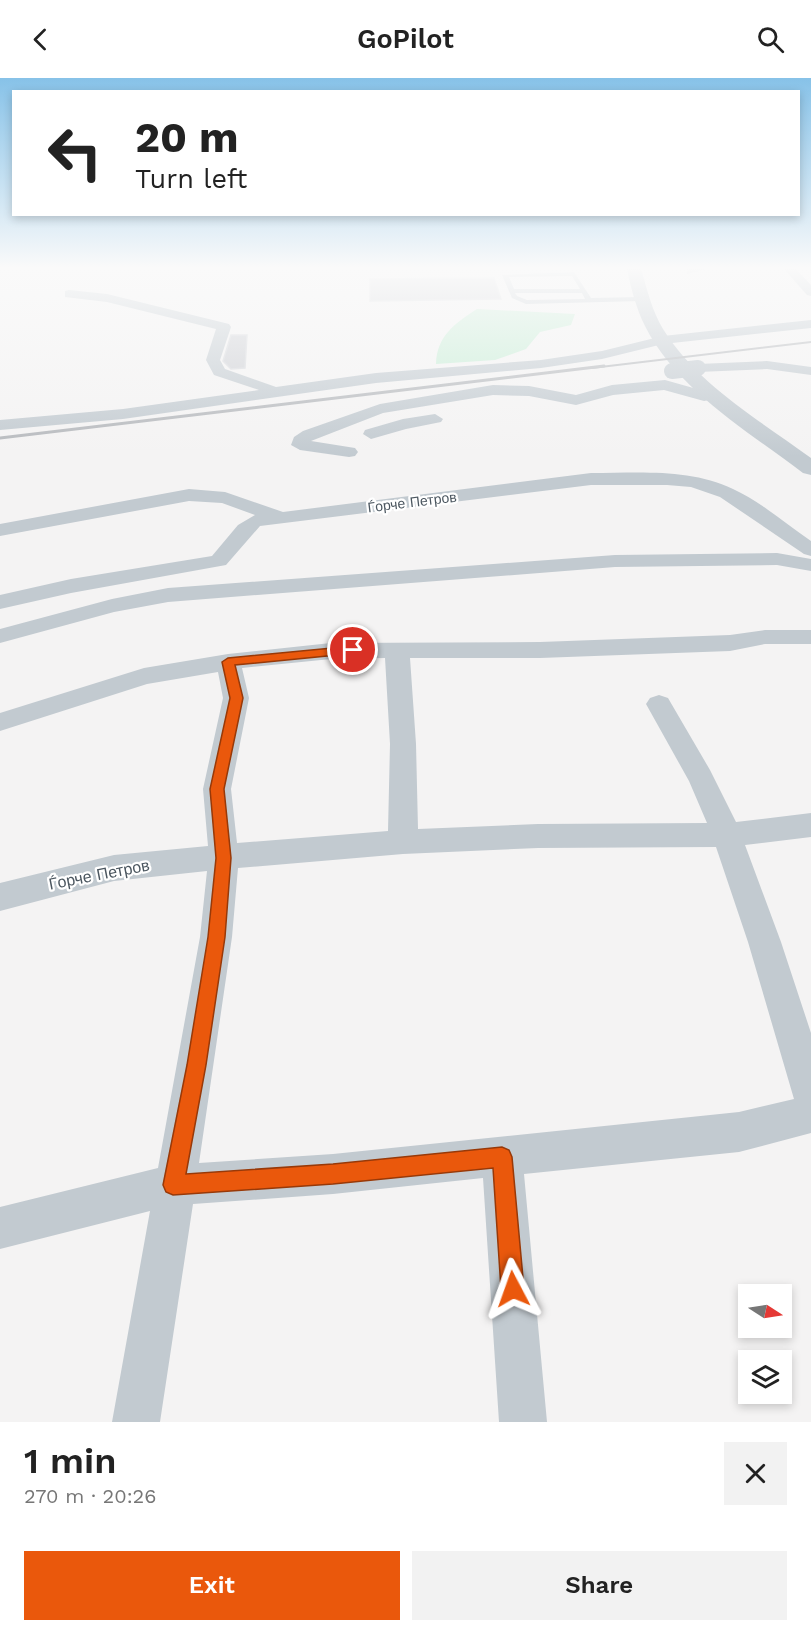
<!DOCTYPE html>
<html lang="en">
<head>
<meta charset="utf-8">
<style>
  :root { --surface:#fff; --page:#f2f2f2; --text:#222; --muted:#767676; --accent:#ea580c }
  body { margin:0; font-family:"Work Sans",sans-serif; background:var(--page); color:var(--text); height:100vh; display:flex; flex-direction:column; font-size:22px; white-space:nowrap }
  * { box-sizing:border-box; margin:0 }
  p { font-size:20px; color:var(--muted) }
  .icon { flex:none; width:33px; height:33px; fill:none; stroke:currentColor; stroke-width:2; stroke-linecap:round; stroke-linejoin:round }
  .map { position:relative; height:1344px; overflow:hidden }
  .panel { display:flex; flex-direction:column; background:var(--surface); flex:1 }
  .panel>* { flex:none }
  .banner { position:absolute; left:12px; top:12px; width:788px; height:126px; border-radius:0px; box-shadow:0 3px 9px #0003; background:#fff; color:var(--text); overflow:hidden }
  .needle { width:39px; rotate:102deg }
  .fabs { position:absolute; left:738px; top:1206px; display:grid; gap:12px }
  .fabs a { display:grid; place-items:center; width:54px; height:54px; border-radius:0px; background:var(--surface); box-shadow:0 3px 9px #0003; font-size:30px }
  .pin { position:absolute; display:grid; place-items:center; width:51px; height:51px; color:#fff; margin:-26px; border:3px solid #fff; border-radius:50%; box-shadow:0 2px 6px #0007 }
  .me { position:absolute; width:66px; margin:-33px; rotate:356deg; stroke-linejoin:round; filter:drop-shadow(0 0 4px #0008) }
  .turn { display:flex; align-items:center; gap:21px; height:126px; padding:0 24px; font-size:27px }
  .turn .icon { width:78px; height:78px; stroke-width:2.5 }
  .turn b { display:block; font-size:42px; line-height:51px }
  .round { display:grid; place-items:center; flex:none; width:63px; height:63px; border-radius:0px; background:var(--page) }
  .headline { display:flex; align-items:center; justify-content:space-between; height:102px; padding:0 24px }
  h1 { font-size:36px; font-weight:600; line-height:45px }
  .cta { display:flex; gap:12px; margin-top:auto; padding:12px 24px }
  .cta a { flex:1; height:69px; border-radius:0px; background:var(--accent); color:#fff; font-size:24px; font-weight:600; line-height:69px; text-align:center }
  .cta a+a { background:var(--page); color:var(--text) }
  header { display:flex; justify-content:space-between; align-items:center; height:78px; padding:0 24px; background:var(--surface); font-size:27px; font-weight:600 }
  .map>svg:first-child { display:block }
</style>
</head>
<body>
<header><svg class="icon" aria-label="back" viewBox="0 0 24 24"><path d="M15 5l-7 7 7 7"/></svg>GoPilot<svg class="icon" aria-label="search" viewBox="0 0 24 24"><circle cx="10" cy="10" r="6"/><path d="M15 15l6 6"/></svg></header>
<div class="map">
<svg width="811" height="1344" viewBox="0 0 811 1344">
  <rect width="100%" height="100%" fill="#f4f3f3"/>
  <path fill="#c6edd5" d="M 477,231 L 575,236 L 571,247 L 540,254 L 526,271 L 495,282 L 436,286 C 437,258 454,246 477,231 Z"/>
  <g fill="#cdcfd4" stroke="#d7d9dd" stroke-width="1.5">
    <polygon points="494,200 501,221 370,223 370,201"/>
    <polygon points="231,257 247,257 245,290 231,291 223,283"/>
  </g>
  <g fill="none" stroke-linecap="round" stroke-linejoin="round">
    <path fill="#c2cad0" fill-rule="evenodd" d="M 574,194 L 591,220 L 641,219 L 644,221 L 641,223 L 526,226 L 512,220 L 502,197 ZM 572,198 L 580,211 L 514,211 L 509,199 ZM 515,215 L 582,215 L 585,221 L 527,222 L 517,218 Z"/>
    <g fill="#c2cad0" fill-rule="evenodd">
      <polygon points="687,191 706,191 687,196"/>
      <polygon points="784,191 796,191 811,207 811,218 807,217"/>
      <polygon points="69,212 107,216 229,246 231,249 220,282 225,291 276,309 376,295 541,282 602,273 663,258 811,242 811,250 663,266 602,281 541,290 376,305 123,341 0,352 0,342 123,331 259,312 214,297 206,282 216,251 107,224 65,219 65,213"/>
      <polygon points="767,283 811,289 811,297 767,291 698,294 691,290 698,286"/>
      <polygon points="665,302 704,313 720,314 722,317 720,320 704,323 664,312 613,317 576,327 529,318 493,317 383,335 311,363 355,370 358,374 355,378 349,379 300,372 291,367 294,359 303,353 380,326 493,307 529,308 576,317 612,307"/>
      <polygon points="435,336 443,341 441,344 406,351 371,361 363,356 365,352 403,341"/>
      <path d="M 591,395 C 638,395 690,390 733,411 C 761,424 786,446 811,463 L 811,478 L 804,476 L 720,419 L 691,409 L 667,407 L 591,407 L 260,448 L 226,487 L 71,515 L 0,531 L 0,517 L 71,501 L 212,478 L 238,447 L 255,437 L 222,425 L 189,423 L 0,458 L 0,446 L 189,411 L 225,414 L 283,434 Z"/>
      <polygon points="777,475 811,481 811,493 777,487 615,489 168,524 114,534 0,565 0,551 112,521 168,510 615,477"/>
      <path d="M 765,552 L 811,552 L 811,566 L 765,566 L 730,573 L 540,580 L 410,580 L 416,666 L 418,751 L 538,746 L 707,745 L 689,703 L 646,626 L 650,620 L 659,617 L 668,620 L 710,692 L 736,744 L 811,735 L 811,759 L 745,767 L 781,864 L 811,955 L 811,1055 L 739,1074 L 524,1096 L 547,1344 L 499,1344 L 483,1100 L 333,1116 L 193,1126 L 160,1344 L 112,1344 L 150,1133 L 0,1171 L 0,1129 L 158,1090 L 200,859 L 207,793 L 114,803 L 0,833 L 0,805 L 114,777 L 208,768 L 203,711 L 223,620 L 218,594 L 147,606 L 0,653 L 0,635 L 144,590 L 228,576 L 331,565 L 540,564 L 730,557 ZM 385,580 L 390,666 L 388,753 L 237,765 L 231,711 L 249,620 L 242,590 L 331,581 ZM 716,769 L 748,864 L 794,1021 L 739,1034 L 333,1076 L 199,1085 L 232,859 L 238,790 L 403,776 L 538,770 Z"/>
    </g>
    <path fill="#c2cad0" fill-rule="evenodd" d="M 627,191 L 641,191 C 647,211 652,233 663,251 C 698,307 759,342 811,380 L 811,397 L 803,395 C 748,353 677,312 645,248 C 636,230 631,210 627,191 Z"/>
    <polyline stroke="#b5b8bc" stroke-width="2" points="592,290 811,264"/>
    <polyline stroke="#b5b8bc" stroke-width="3" points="0,360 604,288"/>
    <polyline stroke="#c2cad0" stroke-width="16" points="672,293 698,290"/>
  </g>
  <linearGradient id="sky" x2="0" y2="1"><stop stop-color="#87c2e8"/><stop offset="0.5" stop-color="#fafafa"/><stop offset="1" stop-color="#fafafa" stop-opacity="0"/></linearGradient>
  <rect width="811" height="379" fill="url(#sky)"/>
  <polygon fill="#ea580c" stroke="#983908" stroke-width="1.5" points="353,568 357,569 357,575 235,587 243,620 224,711 231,780 225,859 206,987 186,1096 333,1086 502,1069 509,1072 512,1079 524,1211 520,1219 513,1223 505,1219 501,1211 493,1090 333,1106 173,1117 166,1114 163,1107 187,987 208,859 216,780 210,711 230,620 222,584 228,580"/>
  <g text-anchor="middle" stroke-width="4.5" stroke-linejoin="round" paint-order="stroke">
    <g font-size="14" fill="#4b565f" stroke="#fff">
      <text transform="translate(412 424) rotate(-7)" y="5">Ѓорче Петров</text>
    </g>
    <g font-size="16" fill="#4b565f" stroke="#fff">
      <text transform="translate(99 796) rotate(-11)" y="6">Ѓорче Петров</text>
    </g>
  </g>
</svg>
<div class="fabs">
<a><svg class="needle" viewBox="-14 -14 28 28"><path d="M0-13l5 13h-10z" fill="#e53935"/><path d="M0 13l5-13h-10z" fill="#767676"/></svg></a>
<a><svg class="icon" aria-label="layers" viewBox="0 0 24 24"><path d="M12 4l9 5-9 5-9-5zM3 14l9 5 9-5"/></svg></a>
</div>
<div class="pin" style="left:353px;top:572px;background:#d93025"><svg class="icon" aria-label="arrive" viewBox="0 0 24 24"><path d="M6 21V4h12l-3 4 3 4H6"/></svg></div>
<svg class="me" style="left:513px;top:1211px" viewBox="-20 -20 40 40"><path d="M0-17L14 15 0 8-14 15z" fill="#ea580c" stroke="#fff" stroke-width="4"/></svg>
<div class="banner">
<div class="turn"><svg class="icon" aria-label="left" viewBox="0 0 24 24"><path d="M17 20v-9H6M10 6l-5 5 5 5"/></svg><div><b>20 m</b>Turn left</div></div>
</div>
</div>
<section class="panel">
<div class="headline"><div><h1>1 min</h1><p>270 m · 20:26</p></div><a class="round"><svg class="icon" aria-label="close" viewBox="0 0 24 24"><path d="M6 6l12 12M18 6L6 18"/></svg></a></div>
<div class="cta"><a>Exit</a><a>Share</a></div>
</section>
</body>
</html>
